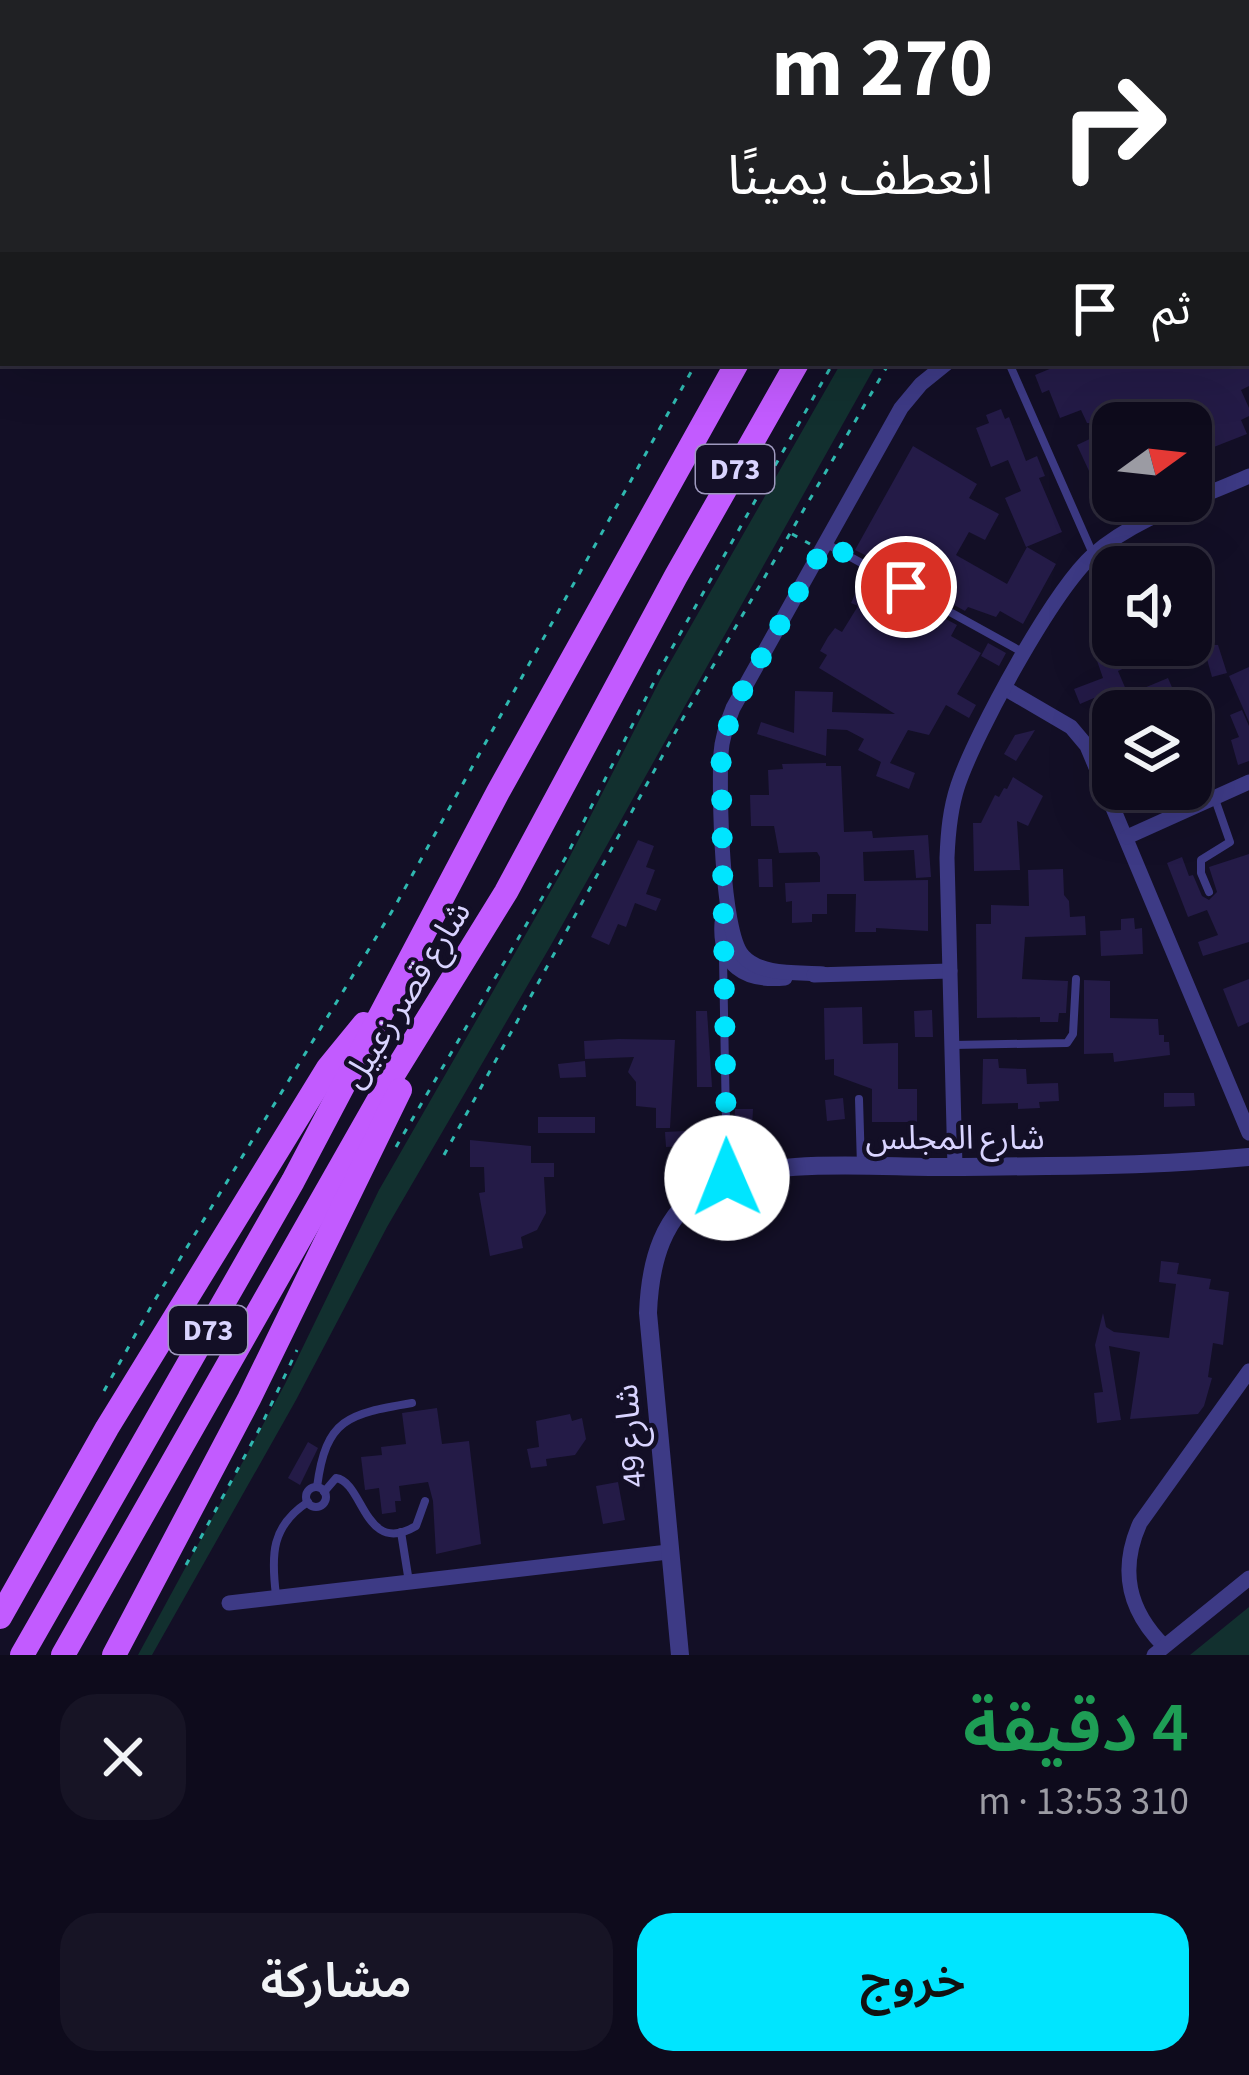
<!DOCTYPE html>
<html lang="ar">
<head>
<meta charset="utf-8">
<style>
  :root { --surface:#0e0b1c; --page:#171425; --text:#f1f3f6; --muted:#9b9ba3; --line:#2e2b3b; --accent:#00e5ff }
  body { margin:0; font-family:"Source Sans 3","Noto Sans Arabic",sans-serif; background:var(--page); color:var(--text); direction:rtl; height:100vh; display:flex; flex-direction:column; font-size:45px; white-space:nowrap }
  * { box-sizing:border-box; margin:0 }
  p { font-size:39px; color:var(--muted) }
  .icon { flex:none; width:66px; height:66px; fill:none; stroke:currentColor; stroke-width:2; stroke-linecap:round; stroke-linejoin:round }
  .map { position:relative; height:1655px; overflow:hidden; direction:ltr }
  .drawer { display:flex; flex-direction:column; background:var(--surface); flex:1 }
  .drawer>* { flex:none }
  .top-card { position:absolute; left:0px; top:0px; width:1251px; height:366px; box-shadow:0 12px 48px #0002,0 0 0 3px var(--line); direction:rtl; background:#202124; color:#fff; overflow:hidden }
  .needle { width:78px; rotate:75deg }
  .fabs { position:absolute; left:1092px; top:402px; display:grid; gap:24px }
  .fabs a { display:grid; place-items:center; width:120px; height:120px; border-radius:24px; background:var(--surface); box-shadow:0 12px 48px #0002,0 0 0 3px var(--line); font-size:60px }
  .pin { position:absolute; display:grid; place-items:center; width:102px; height:102px; color:#fff; margin:-51px; border:6px solid #fff; border-radius:50%; box-shadow:0 3px 12px #0007 }
  .me { position:absolute; width:132px; margin:-66px; rotate:359deg; stroke-linejoin:round; filter:drop-shadow(0 0 9px #0008) }
  .turn { display:flex; align-items:center; gap:42px; height:252px; padding:0 60px; font-size:54px }
  .turn .icon { width:156px; height:156px; stroke-width:2.5 }
  .turn b { display:block; font-size:84px; line-height:102px }
  .then { display:flex; align-items:center; height:114px; padding:0 60px; background:#0003; gap:24px; font-size:45px }
  .round { display:grid; place-items:center; flex:none; width:126px; height:126px; border-radius:36px; background:var(--page) }
  .headline { display:flex; align-items:center; justify-content:space-between; height:204px; padding:0 60px }
  h1 { font-size:72px; font-weight:600; line-height:90px; color:#1e9e55 }
  .action { display:flex; gap:24px; margin-top:auto; padding:24px 60px }
  .action a { flex:1; height:138px; border-radius:36px; background:var(--accent); color:#111; font-size:48px; font-weight:600; line-height:138px; text-align:center }
  .action a+a { background:var(--page); color:var(--text) }
  .map>svg:first-child { display:block }
</style>
</head>
<body>
<div class="map">
<svg width="1249" height="1655" viewBox="0 0 1249 1655">
  <rect width="100%" height="100%" fill="#130f26"/>
  <g fill="#12302f">
    <polygon points="841,363 877,363 551,945 387,1227 296,1400 152,1655 138,1655 285,1384 379,1190 565,866 660,680"/>
    <polygon points="1249,1606 1249,1655 1190,1655 1249,1607"/>
  </g>
  <g fill="#241b47">
    <polygon points="1064,363 1249,363 1249,386 1241,390 1249,408 1249,416 1241,420 1247,434 1196,454 1191,423 1087,423 1081,410 1060,418 1049,390 1042,393 1035,375"/>
    <polygon points="1001,409 1005,419 1009,417 1026,461 1037,456 1045,476 1039,478 1062,532 1026,547 1005,498 1021,491 1008,460 991,467 976,428 989,423 986,415"/>
    <polygon points="1113,428 1113,476 1095,484 1077,445"/>
    <polygon points="913,446 977,484 969,498 999,514 985,540 969,532 956,555 1007,584 1027,547 1056,564 1023,624 1000,611 996,617 968,607 965,611 936,595 947,575 900,543 887,566 855,550"/>
    <polygon points="861,581 915,613 920,605 957,625 951,636 981,653 957,694 976,705 969,718 946,705 929,735 908,730 890,763 915,773 909,789 876,776 881,762 858,750 864,739 847,730 827,729 826,756 757,734 761,722 794,733 795,691 833,692 832,712 895,714 819,668 827,655 820,651 828,637 835,628 842,632 858,606 851,603"/>
    <polygon points="988,643 1006,653 999,666 981,656"/>
    <polygon points="1109,645 1188,645 1152,660 1150,656 1118,671 1127,692 1097,704 1094,698 1080,704 1074,689 1103,678 1094,652"/>
    <polygon points="1203,645 1218,645 1227,673 1212,677"/>
    <polygon points="1249,667 1249,722 1229,676"/>
    <polygon points="1168,678 1177,699 1192,692 1198,704 1191,707 1193,711 1140,711 1132,693"/>
    <polygon points="1242,710 1249,726 1249,761 1238,765 1231,740 1239,737 1230,715"/>
    <polygon points="1035,730 1016,761 1004,754 1015,735"/>
    <polygon points="826,763 826,766 841,766 844,832 872,831 873,838 928,835 931,877 916,878 914,850 863,852 864,881 928,880 928,931 876,928 876,932 855,932 856,894 827,894 827,914 812,914 812,922 792,923 792,901 786,902 785,883 820,882 820,857 817,852 779,853 774,826 751,826 750,795 769,795 768,770 783,769 782,764"/>
    <polygon points="1013,777 1043,796 1028,826 1017,821 1020,870 974,871 973,823 981,823 995,795 999,797 1004,788 1007,789"/>
    <polygon points="638,840 654,846 646,867 655,870 646,894 661,899 656,911 635,903 626,927 618,924 609,945 591,937"/>
    <polygon points="1249,854 1249,942 1203,956 1198,942 1218,935 1207,910 1188,917 1167,863 1182,857 1189,876 1193,875 1202,896 1209,900 1217,892 1209,867"/>
    <polygon points="758,859 772,859 773,887 759,887"/>
    <polygon points="1063,869 1064,895 1069,901 1070,917 1085,916 1086,935 1025,937 1022,979 1068,981 1066,1013 1059,1013 1058,1022 1040,1022 1040,1017 977,1018 976,924 991,924 991,905 1029,906 1028,870"/>
    <polygon points="1134,918 1135,929 1142,928 1143,954 1101,956 1100,931 1121,930 1121,919"/>
    <polygon points="1249,979 1249,1022 1238,1027 1223,989"/>
    <polygon points="1084,980 1110,981 1110,1018 1158,1019 1159,1035 1164,1035 1164,1042 1169,1042 1170,1055 1114,1062 1113,1053 1084,1054"/>
    <polygon points="862,1007 863,1044 898,1043 898,1089 917,1089 917,1122 872,1122 872,1089 834,1075 834,1059 825,1060 824,1008"/>
    <polygon points="932,1010 933,1037 915,1037 914,1011"/>
    <polygon points="696,1011 707,1011 712,1087 697,1087"/>
    <polygon points="619,1039 675,1040 670,1128 656,1128 656,1108 636,1106 636,1082 628,1072 634,1057 585,1059 584,1041"/>
    <polygon points="983,1059 998,1059 999,1068 1026,1069 1027,1084 1058,1083 1059,1101 1039,1102 1040,1108 1018,1109 1018,1103 982,1104"/>
    <polygon points="585,1061 586,1077 560,1078 558,1064"/>
    <polygon points="1164,1093 1194,1093 1195,1106 1164,1107"/>
    <polygon points="843,1098 845,1119 827,1121 825,1100"/>
    <polygon points="735,1109 753,1109 752,1128 734,1127"/>
    <rect x="538" y="1117" width="57" height="16"/>
    <polygon points="704,1130 705,1145 666,1147 665,1132"/>
    <polygon points="470,1140 531,1146 531,1163 554,1163 554,1177 544,1177 546,1213 537,1230 521,1237 523,1248 490,1256 479,1193 485,1192 484,1167 470,1167"/>
    <polygon points="1161,1261 1179,1263 1177,1274 1211,1279 1209,1289 1229,1292 1223,1345 1213,1343 1208,1377 1212,1378 1204,1406 1198,1414 1130,1419 1140,1352 1109,1346 1121,1420 1097,1423 1094,1393 1103,1392 1095,1345 1103,1313 1106,1327 1114,1332 1169,1338 1176,1284 1159,1282"/>
    <polygon points="437,1408 442,1444 469,1441 481,1544 436,1554 433,1501 428,1482 399,1486 401,1501 395,1501 396,1512 382,1514 379,1488 365,1490 361,1457 382,1455 381,1447 406,1444 402,1413"/>
    <polygon points="570,1414 572,1421 582,1418 586,1439 575,1455 546,1459 547,1466 531,1468 527,1449 539,1447 536,1421"/>
    <polygon points="308,1442 318,1448 300,1485 288,1478"/>
    <polygon points="618,1482 625,1520 603,1524 596,1486"/>
  </g>
  <g fill="none" stroke-linecap="round" stroke-linejoin="round">
    <g stroke="#2fb8b0" stroke-width="3" stroke-dasharray="6 9" stroke-linecap="butt">
      <polyline points="1046,3 1048,0"/>
      <polyline points="1096,3 1098,0"/>
      <polyline points="792,534 810,544"/>
      <polyline points="396,1147 566,857 663,664 833,363"/>
      <polyline points="444,1155 688,709 889,363"/>
      <polyline points="104,1391 153,1303 394,908 696,363"/>
      <polyline points="186,1565 261,1426 297,1350"/>
    </g>
    <g stroke="#3d3a85" stroke-width="8">
      <polyline points="505,0 510,3"/>
      <polyline points="1009,363 1093,554"/>
      <polyline points="827,544 1024,653"/>
      <polyline points="1209,892 1201,873 1201,860 1230,842 1215,799"/>
      <polyline points="723,958 727,1177"/>
      <polyline points="953,1045 1067,1043 1073,1034 1076,979"/>
      <polyline points="859,1099 861,1166"/>
      <path d="M 317,1487 C 326,1418 348,1414 412,1403"/>
      <circle cx="316" cy="1497" r="10"/>
      <path d="M 324,1492 L 336,1478 C 364,1482 364,1557 416,1526 L 425,1501"/>
      <polyline points="401,1532 409,1582"/>
      <path d="M 276,1595 C 271,1555 271,1526 308,1502"/>
    </g>
    <g stroke="#3d3a85" stroke-width="15">
      <polyline points="80,3 81,0"/>
      <polyline points="448,3 449,0"/>
      <polyline points="1234,3 1236,0"/>
      <polyline points="1248,292 1249,294"/>
      <polyline points="1006,689 1071,727 1087,746 1249,1133"/>
      <polyline points="1127,837 1249,782"/>
      <path d="M 722,923 C 719,965 744,982 785,978"/>
      <path d="M 823,974 C 798,972 761,976 743,956 C 721,933 719,789 721,753 C 722,737 727,723 733,708 L 901,408 L 921,384 L 947,363"/>
      <polyline points="814,975 950,971"/>
      <path d="M 955,1167 L 947,858 C 948,832 950,809 958,785 C 976,732 1053,591 1093,555 C 1136,517 1198,499 1249,476"/>
      <polyline points="229,1603 668,1552"/>
      <path d="M 1164,1646 C 1128,1610 1119,1570 1140,1523 L 1249,1371"/>
      <polyline points="1154,1655 1249,1578"/>
    </g>
    <g stroke="#3d3a85" stroke-width="18">
      <polyline points="0,189 3,189"/>
      <path d="M 680,1655 L 648,1313 C 650,1263 662,1213 709,1187 C 761,1157 874,1167 936,1167 C 1041,1166 1145,1167 1249,1157"/>
    </g>
    <g stroke="#c25bff" stroke-width="24">
      <polyline points="949,3 951,0"/>
      <polyline points="1014,3 1015,0"/>
      <polyline points="0,1617 107,1428 328,1068 364,1024"/>
      <polyline points="22,1655 293,1181 498,792 737,363"/>
      <polyline points="63,1655 390,1080 506,892 676,576 797,363"/>
      <polyline points="114,1655 249,1399 400,1090"/>
    </g>
  </g>
  <g fill="none" stroke-linecap="round" stroke-linejoin="round">
    <polyline stroke="#00e5ff" stroke-width="21" stroke-dasharray="0 37.8" points="727,1178 721,753 733,708 826,543 906,587"/>
  </g>
  <g text-anchor="middle" stroke-width="9" stroke-linejoin="round" paint-order="stroke">
    <g fill="#130f26" stroke="#9e99be" stroke-width="3">
      <rect x="696" y="445" width="78" height="48" rx="9"/>
      <rect x="169" y="1306" width="78" height="48" rx="9"/>
    </g>
    <g font-size="30" font-weight="bold" fill="#d9d4ff">
      <text x="735" y="479">D73</text>
      <text x="208" y="1340">D73</text>
    </g>
    <g font-size="33" fill="#d9d4ff" stroke="#130f26">
      <text transform="translate(405 994) rotate(-58)" y="12">شارع قصر زعبيل</text>
      <text x="955" y="1149">شارع المجلس</text>
      <text transform="translate(629 1436) rotate(-95)" y="12">شارع 49</text>
    </g>
  </g>
</svg>
<div class="fabs">
<a><svg class="needle" viewBox="-14 -14 28 28"><path d="M0-13l5 13h-10z" fill="#e53935"/><path d="M0 13l5-13h-10z" fill="#9b9ba3"/></svg></a>
<a><svg class="icon" aria-label="sound" viewBox="0 0 24 24"><path d="M4 9h4l5-4v14l-5-4H4zM17 9q2 3 0 6"/></svg></a>
<a><svg class="icon" aria-label="layers" viewBox="0 0 24 24"><path d="M12 4l9 5-9 5-9-5zM3 14l9 5 9-5"/></svg></a>
</div>
<div class="pin" style="left:906px;top:587px;background:#d93025"><svg class="icon" aria-label="arrive" viewBox="0 0 24 24"><path d="M6 21V4h12l-3 4 3 4H6"/></svg></div>
<svg class="me" style="left:727px;top:1178px" viewBox="-20 -20 40 40"><circle r="19" fill="#fff"/><path d="M0-13L10 11 0 6-10 11z" fill="#00e5ff"/></svg>
<div class="top-card">
<div class="turn"><svg class="icon" aria-label="right" viewBox="0 0 24 24"><path d="M7 20v-9h11M14 6l5 5-5 5"/></svg><div><b>270 m</b>انعطف يمينًا</div></div>
<div class="then">ثم<svg class="icon" aria-label="arrive" viewBox="0 0 24 24"><path d="M6 21V4h12l-3 4 3 4H6"/></svg></div>
</div>
</div>
<section class="drawer">
<div class="headline"><div><h1>4 دقيقة</h1><p>310 m · 13:53</p></div><a class="round"><svg class="icon" aria-label="close" viewBox="0 0 24 24"><path d="M6 6l12 12M18 6L6 18"/></svg></a></div>
<div class="action"><a>خروج</a><a>مشاركة</a></div>
</section>
</body>
</html>
